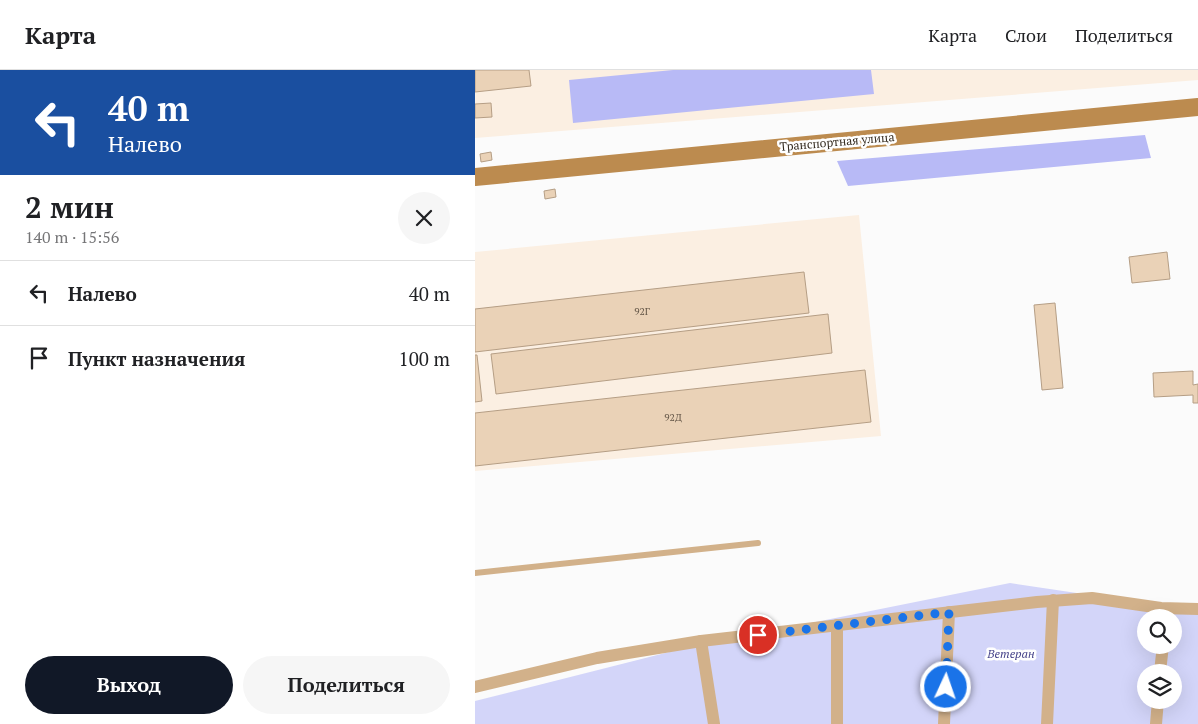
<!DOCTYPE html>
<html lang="ru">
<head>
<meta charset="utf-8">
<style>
  :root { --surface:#fff; --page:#f6f6f6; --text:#202124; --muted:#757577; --line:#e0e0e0; --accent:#111827 }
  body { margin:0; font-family:"PT Serif",serif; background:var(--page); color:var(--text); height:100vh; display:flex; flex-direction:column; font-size:19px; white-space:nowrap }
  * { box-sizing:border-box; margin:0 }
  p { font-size:16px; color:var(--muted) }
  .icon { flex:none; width:28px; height:28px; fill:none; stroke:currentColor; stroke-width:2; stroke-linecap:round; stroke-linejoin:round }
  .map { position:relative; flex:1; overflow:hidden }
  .details { display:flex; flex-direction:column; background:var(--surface); width:475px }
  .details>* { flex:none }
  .top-card { background:#1a4fa0; color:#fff; overflow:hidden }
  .buttons { position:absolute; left:662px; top:539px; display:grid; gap:10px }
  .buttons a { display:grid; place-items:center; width:45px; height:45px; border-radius:50%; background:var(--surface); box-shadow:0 5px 20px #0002; font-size:25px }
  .pin { position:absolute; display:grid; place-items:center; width:42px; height:42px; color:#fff; margin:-21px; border:2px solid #fff; border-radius:50%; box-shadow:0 1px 5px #0007 }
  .me { position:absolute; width:55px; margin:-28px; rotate:3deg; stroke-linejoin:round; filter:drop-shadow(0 0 4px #0008) }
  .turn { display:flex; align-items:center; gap:18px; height:105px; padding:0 25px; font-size:22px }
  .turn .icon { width:65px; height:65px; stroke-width:2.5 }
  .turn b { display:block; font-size:35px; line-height:42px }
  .round { display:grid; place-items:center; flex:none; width:52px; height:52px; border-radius:26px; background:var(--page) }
  .head { display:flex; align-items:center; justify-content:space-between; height:85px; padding:0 25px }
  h1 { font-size:30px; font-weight:700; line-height:38px }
  .action { display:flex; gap:10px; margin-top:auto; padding:10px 25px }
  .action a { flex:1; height:58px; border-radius:30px; background:var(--accent); color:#fff; font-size:20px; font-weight:700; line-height:58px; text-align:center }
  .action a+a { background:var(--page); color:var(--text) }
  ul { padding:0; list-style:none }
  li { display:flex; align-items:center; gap:15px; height:65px; padding:0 25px; border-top:1px solid var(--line) }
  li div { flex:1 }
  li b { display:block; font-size:19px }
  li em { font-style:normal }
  header { display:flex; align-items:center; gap:30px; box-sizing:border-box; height:70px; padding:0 25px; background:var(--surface); border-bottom:1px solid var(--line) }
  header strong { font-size:24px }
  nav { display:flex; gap:28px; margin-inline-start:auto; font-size:18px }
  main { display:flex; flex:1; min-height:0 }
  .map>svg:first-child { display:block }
</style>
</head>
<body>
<header>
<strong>Карта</strong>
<nav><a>Карта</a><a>Слои</a><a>Поделиться</a></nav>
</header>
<main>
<section class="details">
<div class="top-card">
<div class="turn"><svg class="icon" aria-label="left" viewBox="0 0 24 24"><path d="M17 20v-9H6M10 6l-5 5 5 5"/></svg><div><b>40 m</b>Налево</div></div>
</div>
<div class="head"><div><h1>2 мин</h1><p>140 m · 15:56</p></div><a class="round"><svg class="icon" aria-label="close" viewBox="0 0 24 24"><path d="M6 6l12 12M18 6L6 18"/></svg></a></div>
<ul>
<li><svg class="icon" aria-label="left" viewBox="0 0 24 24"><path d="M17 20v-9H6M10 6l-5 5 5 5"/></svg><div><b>Налево</b></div><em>40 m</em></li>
<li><svg class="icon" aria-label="arrive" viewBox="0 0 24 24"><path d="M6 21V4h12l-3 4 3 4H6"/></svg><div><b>Пункт назначения</b></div><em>100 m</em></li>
</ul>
<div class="action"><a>Выход</a><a>Поделиться</a></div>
</section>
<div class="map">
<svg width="723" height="654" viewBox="0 0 723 654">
  <rect width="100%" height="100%" fill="#fbfbfb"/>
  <g fill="#fbefe2">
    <polygon points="0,0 723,0 723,10 0,68"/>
    <polygon points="384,145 406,366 0,401 0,182"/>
  </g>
  <path fill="#d3d5f9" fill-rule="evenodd" d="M 535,513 L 723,541 L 723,654 L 0,654 L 0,631 L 206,579 ZM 671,548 L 699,548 L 699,575 L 671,575 ZM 671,602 L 699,602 L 699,630 L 671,630 Z"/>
  <g fill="#b8baf6">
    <polygon points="198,0 396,0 399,24 98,53 94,10"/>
    <polygon points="670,65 676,88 373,116 362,91"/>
  </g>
  <g fill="#ead2b7" stroke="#b59e85">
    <polygon points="0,0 54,0 56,16 0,22"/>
    <polygon points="16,33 17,47 0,48 0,34"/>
    <polygon points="16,82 17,90 6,92 5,84"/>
    <polygon points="80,119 81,127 70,129 69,121"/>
    <polygon points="692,182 695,209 657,213 654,187"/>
    <polygon points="329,202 334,243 0,282 0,239"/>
    <polygon points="580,233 588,318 567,320 559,235"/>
    <polygon points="353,244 357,283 21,324 16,284"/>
    <polygon points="0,285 2,285 7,331 0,332"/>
    <polygon points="390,300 396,352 0,396 0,343"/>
    <polygon points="718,301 718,315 723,314 723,333 718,333 718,325 679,327 678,303"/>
  </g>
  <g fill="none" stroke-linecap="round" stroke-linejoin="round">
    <polyline stroke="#d2b18a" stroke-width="6" points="0,503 283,473"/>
    <g stroke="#d2b18a" stroke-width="12">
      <polyline points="226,571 239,654"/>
      <polyline points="685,602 688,575"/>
      <polyline points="0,617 122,588 226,571 562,532 617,528 686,538 723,539"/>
      <polyline points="362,654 362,555"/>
      <polyline points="469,654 474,542"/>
      <polyline points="572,654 578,530"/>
      <polyline points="681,654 683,630"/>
    </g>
    <polyline stroke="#bc8b4f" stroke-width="18" points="0,107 723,37"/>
  </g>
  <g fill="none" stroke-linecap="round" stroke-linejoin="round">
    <polyline stroke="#1a73e8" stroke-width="9" stroke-dasharray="0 16.2" points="283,565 474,542 471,617"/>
  </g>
  <g text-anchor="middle" stroke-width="5" stroke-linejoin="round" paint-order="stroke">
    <g font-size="10" fill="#625546">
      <text x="167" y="245">92Г</text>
      <text x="198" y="351">92Д</text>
    </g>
    <g font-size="12" fill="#342b20" stroke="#fff">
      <text transform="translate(362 72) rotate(-5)" y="4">Транспортная улица</text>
    </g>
    <g font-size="12" font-style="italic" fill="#46438a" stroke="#fff">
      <text x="536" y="588">Ветеран</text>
    </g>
  </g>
</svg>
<div class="buttons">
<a><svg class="icon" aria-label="search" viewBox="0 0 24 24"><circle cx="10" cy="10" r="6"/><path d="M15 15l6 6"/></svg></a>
<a><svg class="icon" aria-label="layers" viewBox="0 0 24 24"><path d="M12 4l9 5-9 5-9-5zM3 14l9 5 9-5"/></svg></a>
</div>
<div class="pin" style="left:283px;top:565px;background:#d93025"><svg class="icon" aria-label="arrive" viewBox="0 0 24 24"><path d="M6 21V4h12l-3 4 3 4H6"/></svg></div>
<svg class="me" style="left:471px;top:617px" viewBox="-20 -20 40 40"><circle r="17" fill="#1a73e8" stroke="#fff" stroke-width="3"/><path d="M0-11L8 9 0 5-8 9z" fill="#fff"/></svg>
</div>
</main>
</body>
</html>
